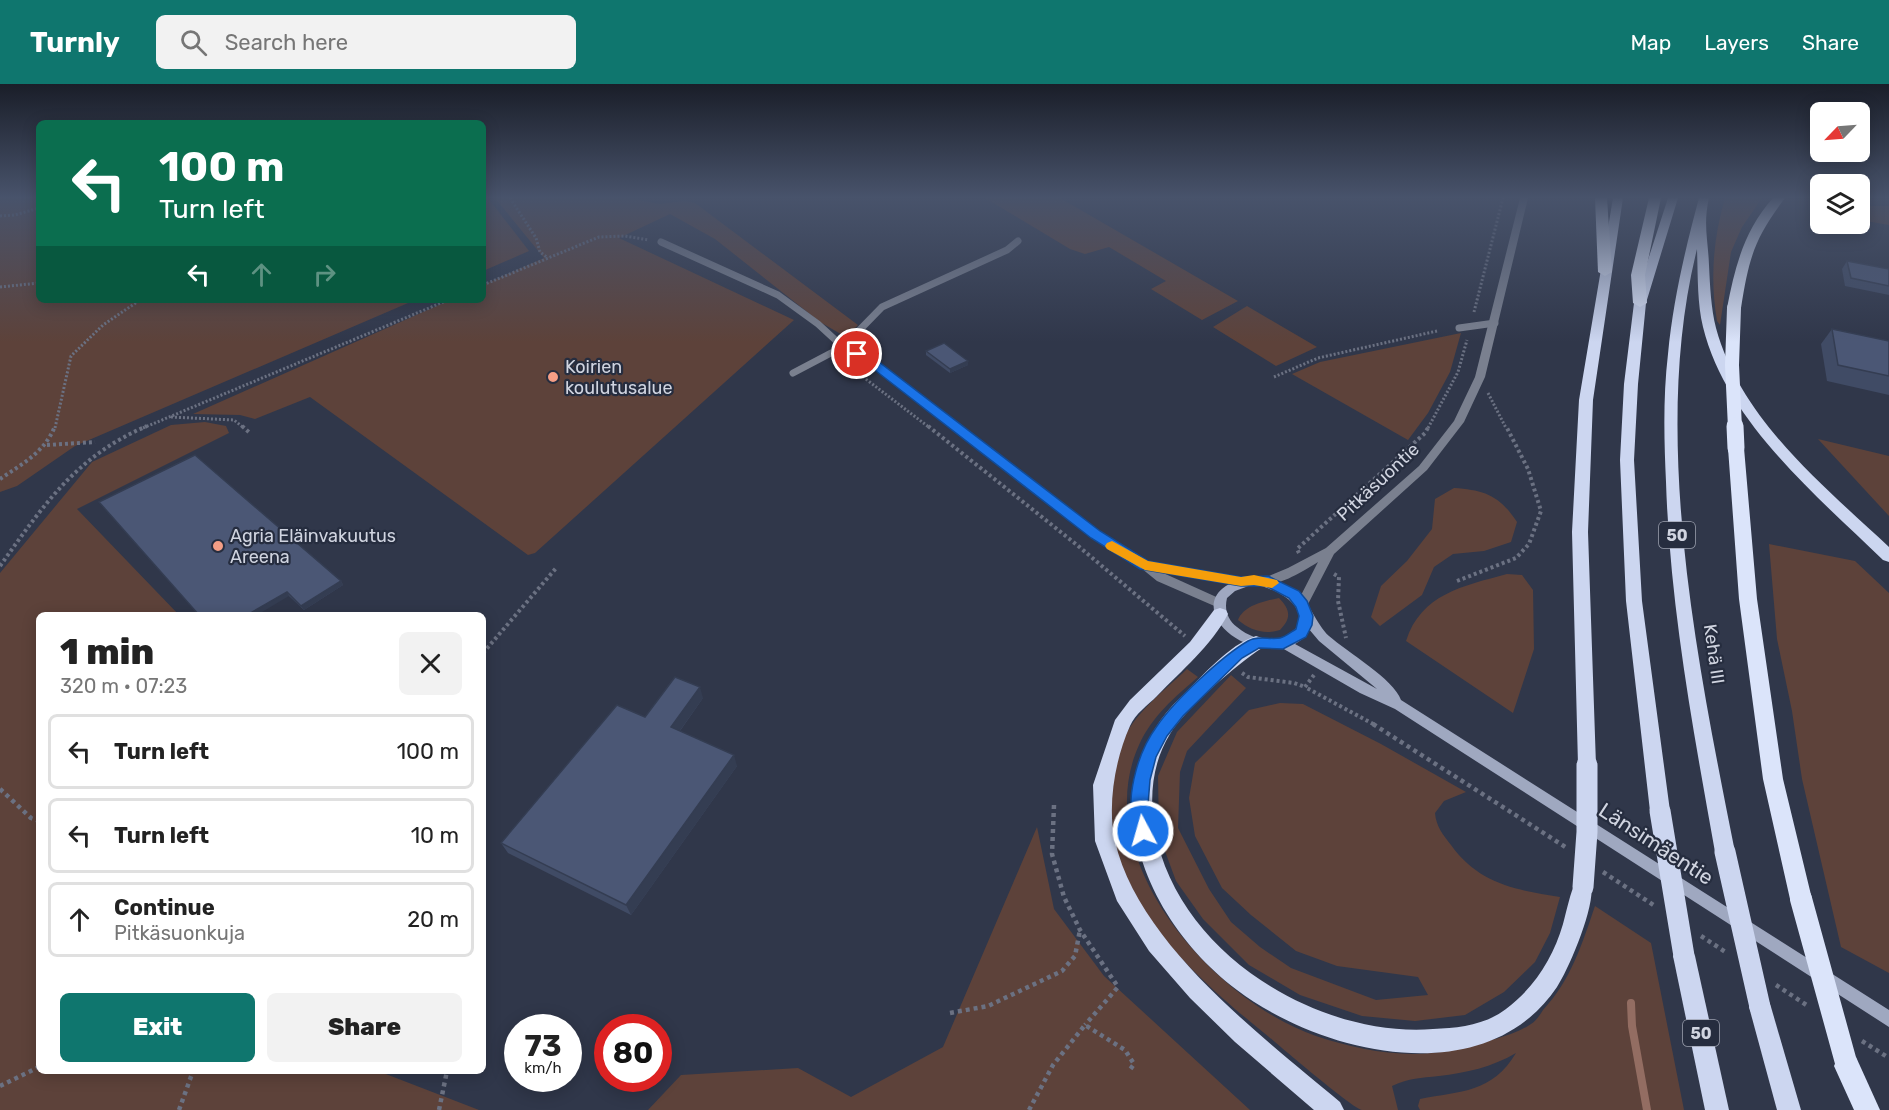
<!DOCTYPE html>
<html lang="en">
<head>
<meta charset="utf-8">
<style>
  :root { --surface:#fff; --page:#f2f2f2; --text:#222; --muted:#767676; --line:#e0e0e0; --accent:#0f766e }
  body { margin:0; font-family:Rubik,sans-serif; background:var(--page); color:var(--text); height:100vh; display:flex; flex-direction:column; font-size:22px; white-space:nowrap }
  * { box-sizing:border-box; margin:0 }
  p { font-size:20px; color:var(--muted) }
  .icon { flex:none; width:33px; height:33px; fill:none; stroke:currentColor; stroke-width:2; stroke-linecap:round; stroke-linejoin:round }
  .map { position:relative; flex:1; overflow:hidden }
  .sheet { position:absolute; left:36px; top:528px; width:450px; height:462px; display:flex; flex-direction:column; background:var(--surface); border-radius:9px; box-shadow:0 3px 15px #0003 }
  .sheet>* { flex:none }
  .hud { position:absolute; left:36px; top:36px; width:450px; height:183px; border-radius:9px; box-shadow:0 3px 15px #0003; background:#0b6e4f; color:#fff; overflow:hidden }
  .needle { width:39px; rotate:245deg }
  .buttons { position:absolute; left:1810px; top:18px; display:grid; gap:12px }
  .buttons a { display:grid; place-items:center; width:60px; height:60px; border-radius:9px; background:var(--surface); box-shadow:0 3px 15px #0003; font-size:30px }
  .speed { position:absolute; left:504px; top:930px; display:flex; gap:12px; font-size:30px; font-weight:700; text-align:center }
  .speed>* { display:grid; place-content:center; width:78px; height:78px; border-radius:50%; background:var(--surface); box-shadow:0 3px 15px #0003; line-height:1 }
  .speed small { font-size:15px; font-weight:400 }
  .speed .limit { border:9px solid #d22; background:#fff; color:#111 }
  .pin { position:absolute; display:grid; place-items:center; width:51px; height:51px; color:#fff; margin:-26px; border:3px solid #fff; border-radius:50%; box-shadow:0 2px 6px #0007 }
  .me { position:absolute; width:66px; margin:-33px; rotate:354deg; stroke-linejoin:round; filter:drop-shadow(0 0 4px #0008) }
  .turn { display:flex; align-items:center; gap:21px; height:126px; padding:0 24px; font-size:27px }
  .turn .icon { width:78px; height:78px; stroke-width:2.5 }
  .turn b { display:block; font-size:42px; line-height:51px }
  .lanes { display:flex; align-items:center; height:57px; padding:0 24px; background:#0003; justify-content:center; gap:30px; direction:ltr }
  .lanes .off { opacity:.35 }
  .round { display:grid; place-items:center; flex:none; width:63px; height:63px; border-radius:9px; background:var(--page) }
  .summary { display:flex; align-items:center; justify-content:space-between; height:102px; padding:0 24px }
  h1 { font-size:36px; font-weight:800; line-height:45px }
  .action { display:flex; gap:12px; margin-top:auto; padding:12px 24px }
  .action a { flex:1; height:69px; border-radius:9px; background:var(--accent); color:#fff; font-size:24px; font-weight:800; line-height:69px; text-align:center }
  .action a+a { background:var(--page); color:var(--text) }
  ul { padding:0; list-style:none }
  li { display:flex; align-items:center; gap:18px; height:75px; margin:0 12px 9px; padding:0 12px; border:3px solid var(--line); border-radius:9px }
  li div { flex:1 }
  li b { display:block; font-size:22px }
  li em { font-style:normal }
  header { display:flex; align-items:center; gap:36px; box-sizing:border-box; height:84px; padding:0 30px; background:var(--accent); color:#fff }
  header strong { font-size:28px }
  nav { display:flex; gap:33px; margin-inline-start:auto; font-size:21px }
  .search { width:420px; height:54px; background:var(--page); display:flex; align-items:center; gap:15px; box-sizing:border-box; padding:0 21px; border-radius:9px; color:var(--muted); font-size:22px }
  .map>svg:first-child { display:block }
</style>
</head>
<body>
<header>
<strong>Turnly</strong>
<div class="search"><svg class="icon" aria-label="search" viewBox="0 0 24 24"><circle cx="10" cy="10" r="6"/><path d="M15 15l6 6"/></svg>Search here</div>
<nav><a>Map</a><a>Layers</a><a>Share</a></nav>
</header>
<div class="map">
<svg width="1889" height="1026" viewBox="0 0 1889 1026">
  <rect width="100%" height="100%" fill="#30374a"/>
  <g fill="#5d423a">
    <polygon points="0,114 39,114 39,216 415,216 75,362 17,402 0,408"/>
    <polygon points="483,114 488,114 529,167 483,187"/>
    <polygon points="495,114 628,114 660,120 684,117 695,119 858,241 846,253 820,238 715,155 670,130 619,154 794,236 535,469 528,471 310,313 255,335 240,331 193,330 450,216 483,216 483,201 544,174"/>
    <polygon points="985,114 1060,114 1238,217 1202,236 1151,205 1166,197 1109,163 1085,170 1070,165"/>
    <path d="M 1725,114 L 1762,114 L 1742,143 L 1731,168 L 1720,241 L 1717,237 C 1710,195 1713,155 1725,114 Z"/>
    <polygon points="1870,122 1889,122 1889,141 1860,136 1860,124"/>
    <polygon points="1247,222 1317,263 1276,282 1213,243"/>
    <polygon points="1461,249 1450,288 1428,329 1408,356 1292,290 1320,278"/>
    <polygon points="205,338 226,342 229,349 77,425 179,531 39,531 39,987 378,987 479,1026 0,1026 0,489 92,378 171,341"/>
    <polygon points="1818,355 1889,372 1889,432"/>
    <path d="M 1454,404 C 1485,406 1500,412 1517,438 L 1511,458 L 1484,467 L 1453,470 L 1434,483 L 1422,511 L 1380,542 L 1371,533 L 1381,502 L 1407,477 L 1432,445 L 1435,415 Z"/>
    <polygon points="1769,460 1855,477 1889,509 1889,889 1841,863 1802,695 1792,627 1777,555"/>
    <path d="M 1507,490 L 1522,491 L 1533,506 L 1534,565 L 1513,629 L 1406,557 C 1421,510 1463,502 1507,490 Z"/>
    <path d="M 1279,514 C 1290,525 1292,534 1280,546 C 1264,551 1250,546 1238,536 C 1244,521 1265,517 1279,514 Z"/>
    <path d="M 1187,585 L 1198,593 C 1175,613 1152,632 1139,661 C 1087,775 1214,917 1316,952 C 1352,964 1394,973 1432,969 C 1444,968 1456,964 1467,962 C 1488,957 1513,952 1531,940 C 1536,937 1540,931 1543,926 C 1571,896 1582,860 1595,822 L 1651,859 L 1684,1026 L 1420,1026 L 1418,1022 L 1420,1015 C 1461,1007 1492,1009 1516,969 C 1492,983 1466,989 1439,992 C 1420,994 1410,994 1392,1002 L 1398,1026 C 1387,1026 1373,1026 1362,1026 C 1353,1025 1282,964 1269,953 C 1189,888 1085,798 1116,682 C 1117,674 1119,666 1121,660 C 1134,629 1164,607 1187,585 Z"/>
    <path d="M 1231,591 L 1246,604 L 1187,667 L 1180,688 L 1178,744 L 1209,805 L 1231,838 L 1260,863 L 1291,884 L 1376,916 L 1428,911 L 1418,893 L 1337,882 L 1296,867 L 1251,831 L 1222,804 L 1195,752 L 1189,714 L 1195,679 L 1249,626 L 1280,619 L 1303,620 L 1381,660 L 1466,708 L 1444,717 L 1435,729 C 1436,742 1443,751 1451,761 C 1479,800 1516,806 1560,813 L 1550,849 L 1535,878 L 1504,908 L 1465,931 L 1415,937 L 1362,932 L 1300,911 L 1249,881 L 1203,835 L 1176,797 L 1159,751 L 1158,692 L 1177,648 Z"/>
    <polygon points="1037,743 1054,825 1104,892 1250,1026 648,1026 681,991 798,984 851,1013 943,963"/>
  </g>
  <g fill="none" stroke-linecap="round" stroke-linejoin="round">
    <polyline stroke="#936d62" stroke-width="8" points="1631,919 1632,942 1647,1026"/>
    <g stroke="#6b7182" stroke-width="3" stroke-dasharray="2 2" stroke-linecap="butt">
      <polyline points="510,114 536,154 540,168 548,174"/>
      <polyline points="0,132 15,131 39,124"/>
      <polyline points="483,201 599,153 625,152 649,156"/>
      <polyline points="0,203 39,199"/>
      <polyline points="1474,228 1503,114"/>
      <polyline points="850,283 930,344"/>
      <polyline points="1274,293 1318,274 1437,247"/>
      <polyline points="1488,309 1506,344"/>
      <polyline points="171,333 234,336 244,344"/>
      <polyline points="55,344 71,272 103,241 140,216"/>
      <polyline points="143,344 448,216"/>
      <polyline points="1428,344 1458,288 1467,256"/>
    </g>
    <g stroke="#6b7182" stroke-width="4" stroke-dasharray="3 3" stroke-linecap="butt">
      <polyline points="242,342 250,349"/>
      <polyline points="928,342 1077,461 1185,552"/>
      <polyline points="47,361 95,358"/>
      <path d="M 0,395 C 22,380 45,368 55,342"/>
      <polyline points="1299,469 1297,465 1425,349 1429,342"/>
      <path d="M 0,482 C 43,422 76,372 147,342"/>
      <polyline points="1334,490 1339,493 1338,517 1346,554"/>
      <polyline points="1457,497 1516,474 1529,460 1541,427 1528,385 1506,342"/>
      <polyline points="483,569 557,483"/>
      <polyline points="1242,589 1248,593 1294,599 1305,603"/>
      <polyline points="1314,591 1305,603 1375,641"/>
    </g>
    <g stroke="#6b7182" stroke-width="4.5" stroke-dasharray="4 4" stroke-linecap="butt">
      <polyline points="1373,640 1567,764"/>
      <polyline points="0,705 31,734 39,737"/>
      <polyline points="1054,721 1052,770 1064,813 1080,846 1118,903 1085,941"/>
      <polyline points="1603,788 1655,822"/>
      <polyline points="1701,852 1727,869"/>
      <polyline points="1776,901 1808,922"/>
      <polyline points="950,929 988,922 1062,887 1075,872 1080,846"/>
      <polyline points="1862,957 1889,974"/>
      <polyline points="0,1002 39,983"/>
      <polyline points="179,1026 193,987"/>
      <polyline points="439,1026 447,987"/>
      <polyline points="1029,1026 1053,981 1085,941 1125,966 1134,980 1129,987"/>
    </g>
    <g stroke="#7a808f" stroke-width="7">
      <polyline points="661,158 778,211 818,240 843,263 882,223 1007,166 1018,157"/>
      <polyline points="1459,244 1495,239"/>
      <polyline points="793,289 831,269"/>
    </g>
    <g fill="#7a808f" fill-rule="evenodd">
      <path d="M 1520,114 L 1528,114 L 1485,293 L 1464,338 L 1427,386 L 1334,470 L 1306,524 L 1298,524 L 1296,521 L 1318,478 C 1305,486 1278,503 1264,500 L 1262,497 L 1264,494 L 1288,484 L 1326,464 L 1419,382 L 1454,337 L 1475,293 Z"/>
      <polygon points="843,260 874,275 1117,460 1147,477 1241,493 1245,494 1247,497 1245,500 1241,501 1161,488 1223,516 1225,519 1219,524 1157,497 1141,484 1109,466 868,279 843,267 831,272 826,269"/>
    </g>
    <path fill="#9fa8c0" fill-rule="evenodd" d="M 1254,492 C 1269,496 1284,498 1297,508 C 1309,517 1316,540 1329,552 C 1347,568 1394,595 1401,616 L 1889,926 L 1889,943 L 1395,625 L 1360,609 L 1282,564 C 1227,572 1175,506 1254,492 ZM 1254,500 C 1340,522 1285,582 1237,543 C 1228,536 1224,526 1227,514 L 1235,507 ZM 1308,544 L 1319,557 L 1377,605 L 1295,560 L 1304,554 Z"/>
    <g fill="#ccd6f0" fill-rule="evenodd">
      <polygon points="1613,114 1623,114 1593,316 1588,448 1596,681 1594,687 1587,689 1580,687 1578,681 1572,448 1579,316"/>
      <polygon points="1668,114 1678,114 1646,219 1638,300 1634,376 1642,517 1670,727 1667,733 1660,736 1653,733 1650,727 1626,517 1620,376 1624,300 1634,219"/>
      <path d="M 1699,114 L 1709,114 C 1703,140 1708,155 1709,181 C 1710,202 1711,224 1716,244 C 1741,336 1823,401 1889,463 L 1889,478 L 1883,476 C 1817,412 1726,337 1703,243 C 1697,218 1698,191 1697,165 C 1650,353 1698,581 1735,768 L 1732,774 L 1725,777 L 1718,774 L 1715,768 C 1693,645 1670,522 1666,398 C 1664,356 1663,312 1668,270 C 1673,217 1685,166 1699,114 Z"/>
      <path d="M 1220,524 L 1226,526 L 1228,530 C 1211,562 1182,586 1157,612 C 1148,621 1135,630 1130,642 C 1115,675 1107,722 1115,757 C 1138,860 1263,953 1340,1018 L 1344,1026 L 1314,1026 L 1235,958 L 1190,914 L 1149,867 L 1117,817 L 1095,757 L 1093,701 L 1115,636 L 1130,616 L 1190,558 L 1214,526 Z"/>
      <path d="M 1256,552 L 1262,554 L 1265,559 L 1262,564 C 1237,580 1185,625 1170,650 C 1152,679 1149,714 1155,746 C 1176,867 1316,954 1433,945 C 1459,944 1485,941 1506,925 C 1535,903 1553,874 1563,840 C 1567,825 1570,810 1576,796 L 1583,793 L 1590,796 C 1599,815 1569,885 1557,903 C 1486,1009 1323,971 1237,906 C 1146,838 1086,702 1182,612 C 1203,592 1228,561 1256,552 Z"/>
      <polygon points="1684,862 1692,865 1695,872 1729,1026 1705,1026 1673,872 1676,865"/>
      <polygon points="1760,912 1768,915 1771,923 1801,1026 1777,1026 1749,923 1752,915"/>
    </g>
    <g fill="#dbe4fa" fill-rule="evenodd">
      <polygon points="1595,114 1607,114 1612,188 1605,192 1598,188"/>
      <polygon points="1649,114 1661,114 1645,191 1647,219 1640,223 1633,219 1631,191"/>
      <path d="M 1773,114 L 1785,114 C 1754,155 1749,174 1741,224 L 1739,227 L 1729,227 L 1727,224 C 1735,183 1744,146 1773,114 Z"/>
      <polygon points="1736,359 1744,364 1757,515 1783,695 1812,815 1809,822 1801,826 1793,822 1790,815 1763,695 1739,515 1728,364"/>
      <polygon points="1847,969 1856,973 1880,1026 1854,1026 1834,982 1838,973"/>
    </g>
    <g stroke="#ccd6f0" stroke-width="21">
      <polyline points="1660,727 1684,872"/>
      <polyline points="1725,768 1760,923"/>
      <polyline points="1583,803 1587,748 1587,681"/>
    </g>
    <polyline stroke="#dbe4fa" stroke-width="14" points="1734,224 1732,281 1735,344"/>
    <polyline stroke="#dbe4fa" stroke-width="17" points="1735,342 1736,364"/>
    <polyline stroke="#dbe4fa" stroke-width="22" points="1801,815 1847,982"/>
  </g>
  <g fill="#404b65">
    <polygon points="1847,177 1889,185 1889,211 1845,202 1842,185"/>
    <polygon points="1832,245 1889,257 1889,311 1827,297 1821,260"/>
    <polygon points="926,267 968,281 950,289 926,271"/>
    <polygon points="99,418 341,497 343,501 304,526 289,512"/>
    <polygon points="703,614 680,647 737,682 631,831 508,769 501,759 645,633"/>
  </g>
  <g fill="#343d52">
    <polygon points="968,277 968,281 950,289 950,285"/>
    <polygon points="341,497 343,501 304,526 301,522"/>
    <polygon points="287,508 289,512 257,531 247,531"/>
    <polygon points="700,603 703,614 674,655 671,643"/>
    <polygon points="734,671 737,682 631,831 626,821"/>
  </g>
  <g fill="#4b5775" stroke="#343d52" stroke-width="1.5">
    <polygon points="1847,177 1889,185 1889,202 1851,194"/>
    <polygon points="1832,245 1889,257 1889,292 1838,281"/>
    <polygon points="944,259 968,277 950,285 926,267"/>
    <polygon points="195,371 341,497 301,522 287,508 247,531 199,531 99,418"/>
    <polygon points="675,593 700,603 671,643 734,671 626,821 501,759 617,621 645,633"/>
  </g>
  <linearGradient id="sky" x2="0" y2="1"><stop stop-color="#1a1e29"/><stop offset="0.44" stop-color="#48536b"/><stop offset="1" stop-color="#48536b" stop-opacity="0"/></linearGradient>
  <rect width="1889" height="258" fill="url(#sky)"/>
  <path fill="#1a73e8" stroke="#114b97" stroke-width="1.5" d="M 857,267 L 875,275 L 1100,447 L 1148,477 L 1241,493 L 1268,492 L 1299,507 L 1307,517 L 1313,532 L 1312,541 L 1306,553 L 1283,565 L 1259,564 L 1242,574 L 1183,632 L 1167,652 L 1156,673 L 1150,696 L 1148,721 L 1151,747 L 1149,752 L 1143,754 L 1137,752 C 1122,720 1137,669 1157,642 C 1174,617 1222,572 1248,557 C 1259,551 1269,556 1280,554 C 1285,553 1291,548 1296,545 L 1299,532 L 1296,523 L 1289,514 L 1266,502 L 1241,502 L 1140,485 L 1091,454 L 867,280 L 852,270 Z"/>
  <polygon fill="#f59e0b" points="1112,457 1148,477 1241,493 1254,491 1277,496 1279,499 1272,504 1254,501 1241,502 1145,486 1107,465 1105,462 1107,459"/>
  <g fill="#f49e86" stroke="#262d3f" stroke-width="2">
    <circle cx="553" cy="293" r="6"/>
    <circle cx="218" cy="462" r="6"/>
  </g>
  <g text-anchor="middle" stroke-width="4.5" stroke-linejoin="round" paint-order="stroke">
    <g fill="#262d3f" stroke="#9da2b0" stroke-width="1.5">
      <rect x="1659" y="438" width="36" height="26" rx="4.5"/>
      <rect x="1683" y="936" width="36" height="26" rx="4.5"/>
    </g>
    <g font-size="16" font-weight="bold" fill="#d0d4e0">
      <text x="1677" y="457">50</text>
      <text x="1701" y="955">50</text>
    </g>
    <g font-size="18" fill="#d0d4e0" stroke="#262d3f" text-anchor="start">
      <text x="565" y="289">Koirien<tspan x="565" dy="21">koulutusalue</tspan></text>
      <text x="230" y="458">Agria Eläinvakuutus<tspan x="230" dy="21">Areena</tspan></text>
    </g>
    <g font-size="18" fill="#d0d4e0" stroke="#262d3f">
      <text transform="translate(1378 398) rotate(-43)" y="6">Pitkäsuontie</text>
      <text transform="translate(1714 570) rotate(82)" y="6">Kehä III</text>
    </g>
    <g font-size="21" fill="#d0d4e0" stroke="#262d3f">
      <text transform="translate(1656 760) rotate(33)" y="7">Länsimäentie</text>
    </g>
  </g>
</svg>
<div class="buttons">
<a><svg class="needle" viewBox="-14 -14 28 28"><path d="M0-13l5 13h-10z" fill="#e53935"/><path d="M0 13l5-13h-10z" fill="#767676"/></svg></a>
<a><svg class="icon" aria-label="layers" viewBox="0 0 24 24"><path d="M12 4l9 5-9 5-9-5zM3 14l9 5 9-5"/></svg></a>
</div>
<div class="speed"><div>73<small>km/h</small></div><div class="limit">80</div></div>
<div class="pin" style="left:857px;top:270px;background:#d93025"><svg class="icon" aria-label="arrive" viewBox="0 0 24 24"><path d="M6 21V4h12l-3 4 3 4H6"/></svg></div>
<svg class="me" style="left:1143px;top:747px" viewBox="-20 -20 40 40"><circle r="17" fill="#1a73e8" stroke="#fff" stroke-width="3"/><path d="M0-11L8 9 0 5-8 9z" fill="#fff"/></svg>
<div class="hud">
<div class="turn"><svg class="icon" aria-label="left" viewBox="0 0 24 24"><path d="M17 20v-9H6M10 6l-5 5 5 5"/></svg><div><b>100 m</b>Turn left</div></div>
<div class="lanes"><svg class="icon" aria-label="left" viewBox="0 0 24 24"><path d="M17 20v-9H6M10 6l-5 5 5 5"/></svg><svg class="icon off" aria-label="ahead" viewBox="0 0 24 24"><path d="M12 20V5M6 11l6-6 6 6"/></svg><svg class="icon off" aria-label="right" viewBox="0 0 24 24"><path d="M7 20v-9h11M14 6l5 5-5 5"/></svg></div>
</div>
<section class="sheet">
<div class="summary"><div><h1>1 min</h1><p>320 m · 07:23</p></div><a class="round"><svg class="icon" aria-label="close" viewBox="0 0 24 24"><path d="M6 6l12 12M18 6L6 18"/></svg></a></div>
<ul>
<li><svg class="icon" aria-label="left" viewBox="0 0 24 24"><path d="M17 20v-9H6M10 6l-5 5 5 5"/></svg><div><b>Turn left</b></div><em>100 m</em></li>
<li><svg class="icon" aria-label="left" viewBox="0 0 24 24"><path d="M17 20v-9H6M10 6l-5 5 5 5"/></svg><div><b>Turn left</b></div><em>10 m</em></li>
<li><svg class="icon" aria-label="ahead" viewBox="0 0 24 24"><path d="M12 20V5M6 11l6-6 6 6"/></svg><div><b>Continue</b><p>Pitkäsuonkuja</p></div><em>20 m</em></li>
</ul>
<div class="action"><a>Exit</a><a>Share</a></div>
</section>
</div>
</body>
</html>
